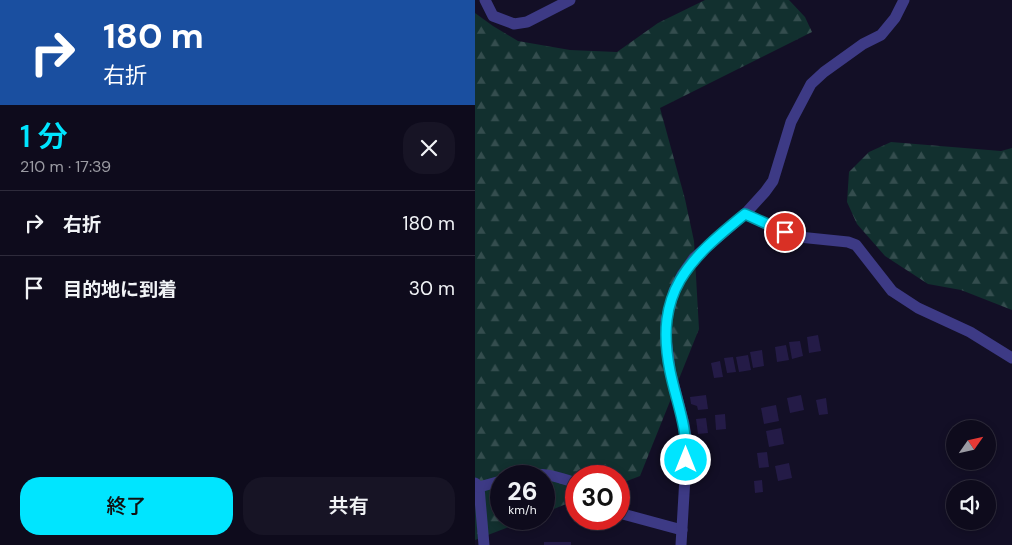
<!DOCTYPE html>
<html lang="ja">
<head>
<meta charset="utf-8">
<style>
  :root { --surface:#0e0b1c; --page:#171425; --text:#f1f3f6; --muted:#9b9ba3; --line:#2e2b3b; --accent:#00e5ff }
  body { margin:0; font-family:"DM Sans","Noto Sans JP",sans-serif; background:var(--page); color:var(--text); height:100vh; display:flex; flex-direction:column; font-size:19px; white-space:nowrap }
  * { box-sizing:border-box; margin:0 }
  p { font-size:16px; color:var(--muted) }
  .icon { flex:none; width:28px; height:28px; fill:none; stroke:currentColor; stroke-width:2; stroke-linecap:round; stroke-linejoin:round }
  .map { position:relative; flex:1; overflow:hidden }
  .details { display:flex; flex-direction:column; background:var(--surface); width:475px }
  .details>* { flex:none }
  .guide { background:#1a4fa0; color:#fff; overflow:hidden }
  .needle { width:32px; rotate:56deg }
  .buttons { position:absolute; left:471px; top:420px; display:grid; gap:10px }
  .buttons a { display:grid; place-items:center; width:50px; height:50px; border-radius:50%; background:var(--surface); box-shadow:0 2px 8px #0003,0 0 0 1px var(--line); font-size:25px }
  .speed { position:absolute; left:15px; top:465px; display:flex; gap:10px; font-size:25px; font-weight:700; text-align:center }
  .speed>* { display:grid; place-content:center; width:65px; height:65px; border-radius:50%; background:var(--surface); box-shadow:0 2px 8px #0003,0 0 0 1px var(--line); line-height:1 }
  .speed small { font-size:12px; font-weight:400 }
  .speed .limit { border:8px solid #d22; background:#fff; color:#111 }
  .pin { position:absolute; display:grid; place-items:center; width:42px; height:42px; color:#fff; margin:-21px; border:2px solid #fff; border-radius:50%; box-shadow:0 1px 5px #0007 }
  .me { position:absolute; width:55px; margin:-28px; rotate:0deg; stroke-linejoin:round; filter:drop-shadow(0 0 4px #0008) }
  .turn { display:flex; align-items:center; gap:18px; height:105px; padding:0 20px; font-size:22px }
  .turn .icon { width:65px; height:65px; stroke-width:2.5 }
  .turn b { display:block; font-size:35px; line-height:42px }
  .round { display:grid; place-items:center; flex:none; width:52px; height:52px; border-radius:20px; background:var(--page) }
  .head { display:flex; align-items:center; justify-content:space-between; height:85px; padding:0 20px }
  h1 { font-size:30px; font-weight:600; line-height:38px; color:var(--accent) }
  .action { display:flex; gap:10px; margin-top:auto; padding:10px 20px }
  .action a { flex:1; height:58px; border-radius:20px; background:var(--accent); color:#111; font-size:20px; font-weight:600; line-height:58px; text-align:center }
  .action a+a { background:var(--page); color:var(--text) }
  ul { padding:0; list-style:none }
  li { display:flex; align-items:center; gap:15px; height:65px; padding:0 20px; border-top:1px solid var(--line) }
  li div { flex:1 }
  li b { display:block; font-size:19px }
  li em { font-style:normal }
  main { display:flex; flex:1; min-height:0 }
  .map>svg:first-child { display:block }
</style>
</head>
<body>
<main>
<section class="details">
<div class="guide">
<div class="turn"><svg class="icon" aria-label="right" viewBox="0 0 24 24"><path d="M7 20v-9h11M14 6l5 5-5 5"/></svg><div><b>180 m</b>右折</div></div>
</div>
<div class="head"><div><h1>1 分</h1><p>210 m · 17:39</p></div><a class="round"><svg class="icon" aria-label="close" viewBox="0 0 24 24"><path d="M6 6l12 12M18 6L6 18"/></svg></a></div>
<ul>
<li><svg class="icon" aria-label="right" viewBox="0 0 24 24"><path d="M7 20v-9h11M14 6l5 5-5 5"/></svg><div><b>右折</b></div><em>180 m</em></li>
<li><svg class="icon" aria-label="arrive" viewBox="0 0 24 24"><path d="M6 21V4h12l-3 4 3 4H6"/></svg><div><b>目的地に到着</b></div><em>30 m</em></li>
</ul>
<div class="action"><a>終了</a><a>共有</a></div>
</section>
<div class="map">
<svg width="537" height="545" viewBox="0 0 537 545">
  <defs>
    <pattern id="forest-firs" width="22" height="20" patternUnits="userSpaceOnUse" patternTransform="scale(1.25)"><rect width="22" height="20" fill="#12302f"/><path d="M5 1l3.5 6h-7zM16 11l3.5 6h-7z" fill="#344d4e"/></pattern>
  </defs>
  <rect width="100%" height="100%" fill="#130f26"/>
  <g fill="url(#forest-firs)">
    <polygon points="230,0 314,0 330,17 337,32 185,108 210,199 219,241 224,329 165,476 144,484 144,476 101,476 101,500 69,513 69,476 26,476 26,519 54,519 0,540 0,13 18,26 43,41 95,50 142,52 183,23"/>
    <polygon points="416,142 526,151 537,148 537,310 486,290 453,284 410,256 382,224 372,202 374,172 394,152"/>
  </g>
  <g fill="#241b47">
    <polygon points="343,335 346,351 334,353 332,337"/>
    <polygon points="325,341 328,356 317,359 314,342"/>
    <polygon points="311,345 314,360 302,362 300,347"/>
    <polygon points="287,350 289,366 278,368 275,352"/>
    <polygon points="273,355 276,370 264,372 261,357"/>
    <polygon points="258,357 261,372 252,373 249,358"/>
    <polygon points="245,361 248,377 239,378 236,363"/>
    <polygon points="231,395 233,409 223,410 222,406 216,404 215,397"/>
    <polygon points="326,395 329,410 315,413 312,398"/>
    <polygon points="351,398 353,414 344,415 341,400"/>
    <polygon points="301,405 304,421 289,424 286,408"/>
    <polygon points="250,414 251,429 241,430 240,415"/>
    <polygon points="231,418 233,433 223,434 221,419"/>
    <polygon points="306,428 309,444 294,447 291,431"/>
    <polygon points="292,452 294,467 284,468 282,453"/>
    <polygon points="314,463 317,478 303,481 300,466"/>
    <polygon points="287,480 288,492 280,493 279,481"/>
    <rect x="69" y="542" width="27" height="3"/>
  </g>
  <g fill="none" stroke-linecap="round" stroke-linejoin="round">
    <g stroke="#3d3a85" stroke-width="11">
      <polyline points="10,0 18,16 39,24 52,22 95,0"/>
      <polyline points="270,214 310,233 324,237 373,242 381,245 417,291 443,308 495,332 537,358"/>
      <path d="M 46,476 C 65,471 84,477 101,483"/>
      <polyline points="0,483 4,487 9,545"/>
      <polyline points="4,487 26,481"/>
      <polyline points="144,513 207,530"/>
      <polyline points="206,545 212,443 209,424 195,370 191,338 191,320 199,291 207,275 219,258 270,214 290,192 298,181 316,122 336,84 349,72 388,44 406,35 420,18 429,0"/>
    </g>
  </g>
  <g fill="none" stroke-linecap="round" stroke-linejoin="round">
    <g stroke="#0095a6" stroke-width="12">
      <path id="route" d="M 211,460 C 213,428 201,401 195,371 C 179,292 213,260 270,214 L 310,232"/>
    </g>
    <use href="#route" stroke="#00e5ff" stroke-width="9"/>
  </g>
</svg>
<div class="buttons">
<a><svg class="needle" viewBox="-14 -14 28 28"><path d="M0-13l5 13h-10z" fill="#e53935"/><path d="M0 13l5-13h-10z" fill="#9b9ba3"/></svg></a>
<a><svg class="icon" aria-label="sound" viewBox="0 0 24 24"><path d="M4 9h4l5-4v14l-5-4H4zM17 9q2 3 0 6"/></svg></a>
</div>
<div class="speed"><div>26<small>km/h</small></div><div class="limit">30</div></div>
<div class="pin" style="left:310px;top:232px;background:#d93025"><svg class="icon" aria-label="arrive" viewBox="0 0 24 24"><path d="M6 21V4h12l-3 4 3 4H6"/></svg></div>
<svg class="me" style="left:211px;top:460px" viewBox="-20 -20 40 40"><circle r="17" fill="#00e5ff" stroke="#fff" stroke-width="3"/><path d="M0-11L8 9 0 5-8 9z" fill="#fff"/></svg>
</div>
</main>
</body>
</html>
